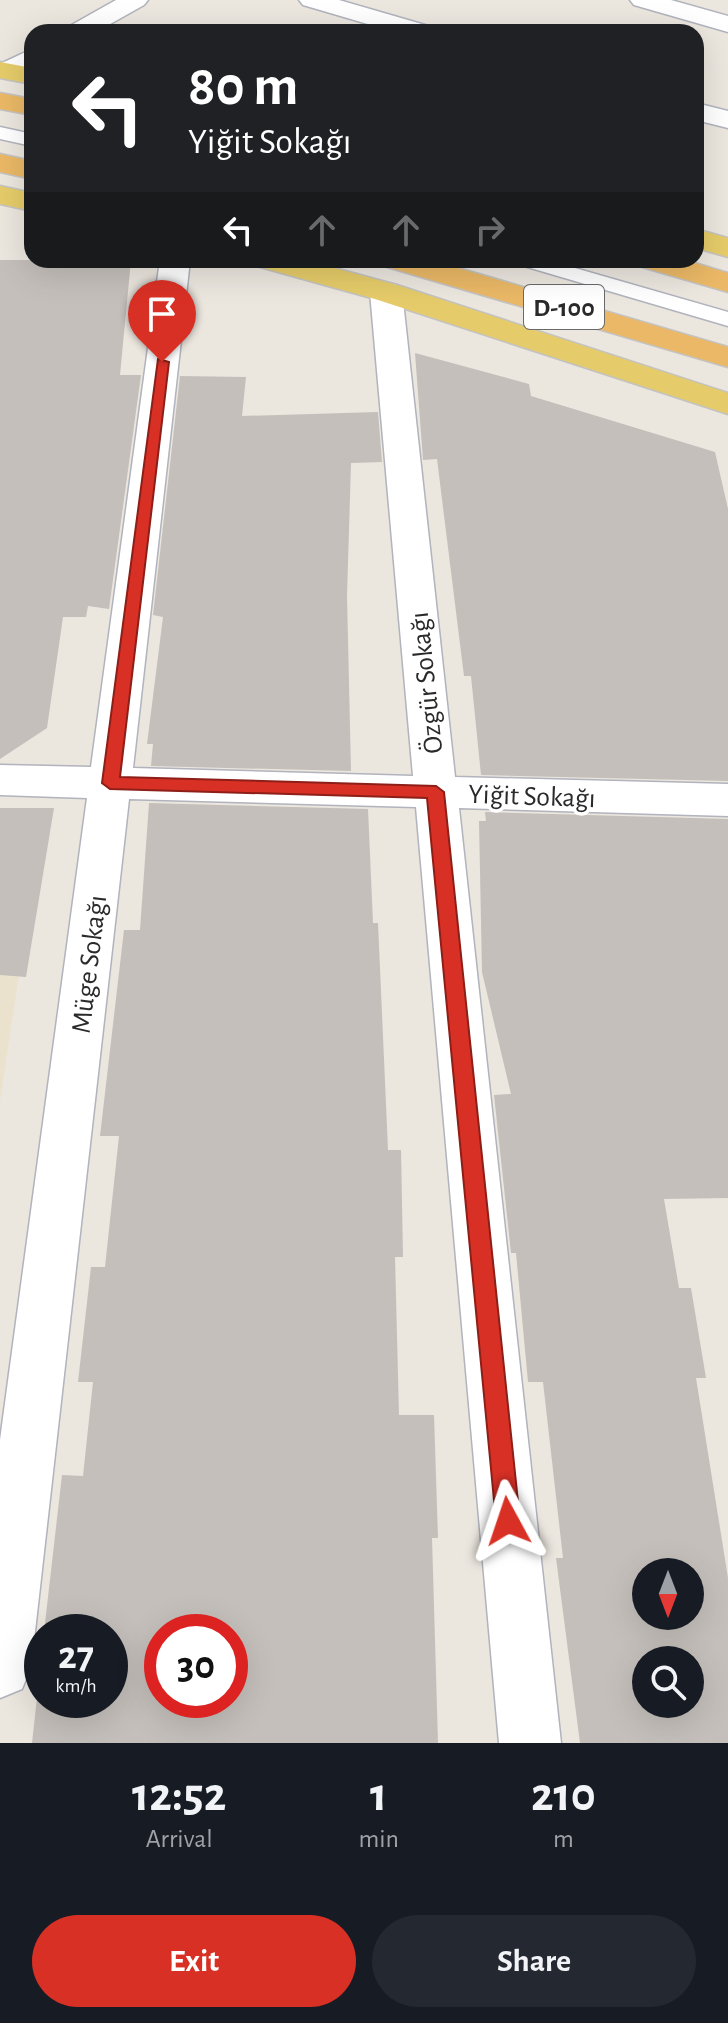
<!DOCTYPE html>
<html lang="en">
<head>
<meta charset="utf-8">
<style>
  :root { --surface:#171b24; --page:#242831; --text:#f1f3f6; --muted:#9ea1a6; --accent:#d93025 }
  body { margin:0; font-family:"Alegreya Sans",sans-serif; background:var(--page); color:var(--text); height:100vh; display:flex; flex-direction:column; font-size:30px; white-space:nowrap }
  * { box-sizing:border-box; margin:0 }
  p { font-size:26px; color:var(--muted) }
  .icon { flex:none; width:44px; height:44px; fill:none; stroke:currentColor; stroke-width:2; stroke-linecap:round; stroke-linejoin:round }
  .map { position:relative; height:1743px; overflow:hidden }
  .panel { display:flex; flex-direction:column; background:var(--surface); flex:1 }
  .panel>* { flex:none }
  .banner { position:absolute; left:24px; top:24px; width:680px; height:244px; border-radius:24px; box-shadow:0 8px 32px #0002; background:#202124; color:#fff; overflow:hidden }
  .needle { width:52px; rotate:180deg }
  .tools { position:absolute; left:632px; top:1558px; display:grid; gap:16px }
  .tools a { display:grid; place-items:center; width:72px; height:72px; border-radius:50%; background:var(--surface); box-shadow:0 8px 32px #0002; font-size:40px }
  .speed { position:absolute; left:24px; top:1614px; display:flex; gap:16px; font-size:40px; font-weight:700; text-align:center }
  .speed>* { display:grid; place-content:center; width:104px; height:104px; border-radius:50%; background:var(--surface); box-shadow:0 8px 32px #0002; line-height:1 }
  .speed small { font-size:20px; font-weight:400 }
  .speed .limit { border:12px solid #d22; background:#fff; color:#111 }
  .pin { position:absolute; display:grid; place-items:center; width:68px; height:68px; color:#fff; margin:-82px -34px; border-radius:50% 50% 50% 0; rotate:-45deg; box-shadow:0 0 8px #0007 }
  .pin .icon { rotate:45deg }
  .me { position:absolute; width:88px; margin:-44px; rotate:355deg; stroke-linejoin:round; filter:drop-shadow(0 0 6px #0008) }
  .turn { display:flex; align-items:center; gap:28px; height:168px; padding:0 32px; font-size:36px }
  .turn .icon { width:104px; height:104px; stroke-width:2.5 }
  .turn b { display:block; font-size:56px; line-height:68px }
  .lanes { display:flex; align-items:center; height:76px; padding:0 32px; background:#0003; justify-content:center; gap:40px; direction:ltr }
  .lanes .off { opacity:.35 }
  .eta { display:flex; justify-content:space-evenly; align-items:center; height:136px; text-align:center }
  .eta b { font-size:48px; font-weight:600; line-height:56px }
  .cta { display:flex; gap:16px; margin-top:auto; padding:16px 32px }
  .cta a { flex:1; height:92px; border-radius:48px; background:var(--accent); color:#fff; font-size:32px; font-weight:600; line-height:92px; text-align:center }
  .cta a+a { background:var(--page); color:var(--text) }
  .map>svg:first-child { display:block }
</style>
</head>
<body>
<div class="map">
<svg width="728" height="1743" viewBox="0 0 728 1743">
  <rect width="100%" height="100%" fill="#ebe6de"/>
  <polygon fill="#ebe2ce" points="0,920 27,920 0,1101"/>
  <g fill="#c4bfba" fill-rule="evenodd">
    <polygon points="0,260 131,260 120,375 141,375 109,609 88,606 86,617 63,617 47,728 0,759"/>
    <polygon points="415,353 529,384 531,396 715,452 728,509 728,781 481,775 471,676 464,676 437,459 423,460"/>
    <polygon points="180,376 246,377 242,416 378,412 382,462 351,463 347,596 351,771 151,766 153,744 147,744 163,617 153,615"/>
    <path d="M 149,803 L 368,809 L 373,923 L 378,923 L 388,1150 L 401,1150 L 403,1257 L 395,1257 L 399,1415 L 434,1415 L 438,1538 L 432,1538 L 438,1743 L 32,1743 L 42,1652 L 42,1700 L 110,1700 L 110,1632 L 44,1632 L 62,1475 L 83,1476 L 93,1382 L 78,1382 L 91,1267 L 105,1267 L 119,1136 L 100,1136 L 124,930 L 140,930 ZM 162,1632 L 230,1632 L 230,1700 L 162,1700 Z"/>
    <polygon points="0,808 54,808 26,977 0,975"/>
    <path d="M 485,812 L 728,819 L 728,1198 L 664,1199 L 679,1288 L 691,1288 L 706,1378 L 696,1378 L 728,1578 L 728,1743 L 580,1743 L 556,1558 L 563,1558 L 543,1382 L 528,1382 L 516,1253 L 511,1253 L 494,1095 L 511,1094 L 482,972 L 479,821 L 486,821 ZM 646,1572 L 690,1572 L 690,1616 L 646,1616 ZM 646,1660 L 690,1660 L 690,1704 L 646,1704 Z"/>
  </g>
  <g fill="none" stroke-linecap="round" stroke-linejoin="round">
    <g stroke="#b1b3bd" stroke-width="3">
      <g id="service">
        <polygon points="0,127 32,134 32,146 0,139"/>
        <polygon points="514,260 547,260 728,312 728,326 517,264"/>
      </g>
    </g>
    <g stroke="#b1b3bd" stroke-width="3">
      <g id="minor">
        <polygon points="116,0 148,0 144,5 96,32 64,32 68,27"/>
        <polygon points="299,0 339,0 432,27 436,32 395,32 303,5"/>
        <polygon points="630,0 671,0 728,16 728,32 634,5"/>
        <polygon points="32,49 32,68 16,77 0,77 0,64"/>
        <polygon points="696,103 728,111 728,128 696,120"/>
        <polygon points="160,260 190,260 133,768 413,776 370,292 375,285 386,283 397,285 402,292 455,777 728,784 728,816 459,808 561,1743 499,1743 416,807 129,799 31,1667 22,1689 0,1698 0,1440 87,798 0,795 0,765 91,767"/>
      </g>
    </g>
    <g stroke="#c3c3c3" stroke-width="3">
      <g id="primary">
        <polygon points="0,62 32,68 32,84 0,78"/>
        <polygon points="0,186 32,193 32,211 0,204"/>
        <polygon points="696,229 728,238 728,257 696,248"/>
        <polygon points="256,260 305,260 397,285 728,393 728,414 375,299 260,267"/>
      </g>
    </g>
    <g stroke="#c3c3c3" stroke-width="3">
      <g id="trunk">
        <polygon points="0,93 32,99 32,115 0,109"/>
        <polygon points="0,154 32,161 32,179 0,172"/>
        <polygon points="383,260 431,260 728,347 728,367 387,267"/>
        <polygon points="638,260 685,260 728,273 728,292 642,267"/>
      </g>
    </g>
    <use href="#service" fill="#fff" fill-rule="evenodd"/>
    <use href="#minor" fill="#fff" fill-rule="evenodd"/>
    <use href="#primary" fill="#e5cb69" fill-rule="evenodd"/>
    <use href="#trunk" fill="#eab866" fill-rule="evenodd"/>
  </g>
  <polygon fill="#d93025" stroke="#8d1f18" stroke-width="2" points="158,359 169,362 120,777 436,786 444,792 520,1521 516,1529 508,1533 499,1529 496,1521 427,798 110,789 102,783"/>
  <g text-anchor="middle" stroke-width="7" stroke-linejoin="round" paint-order="stroke">
    <rect fill="#fff" stroke="#6a6a6a" stroke-width="2" x="524" y="285" width="80" height="44" rx="6"/>
    <g font-size="26" font-weight="bold" fill="#2a2a2a">
      <text x="564" y="316">D-100</text>
    </g>
    <g font-size="28" fill="#2a2a2a" stroke="#fff">
      <text transform="translate(425 683) rotate(-96)" y="10">Özgür Sokağı</text>
      <text transform="translate(532 795) rotate(2)" y="10">Yiğit Sokağı</text>
      <text transform="translate(88 964) rotate(-83)" y="10">Müge Sokağı</text>
    </g>
  </g>
</svg>
<div class="tools">
<a><svg class="needle" viewBox="-14 -14 28 28"><path d="M0-13l5 13h-10z" fill="#e53935"/><path d="M0 13l5-13h-10z" fill="#9ea1a6"/></svg></a>
<a><svg class="icon" aria-label="search" viewBox="0 0 24 24"><circle cx="10" cy="10" r="6"/><path d="M15 15l6 6"/></svg></a>
</div>
<div class="speed"><div>27<small>km/h</small></div><div class="limit">30</div></div>
<div class="pin" style="left:162px;top:362px;background:#d93025"><svg class="icon" aria-label="arrive" viewBox="0 0 24 24"><path d="M6 21V4h12l-3 4 3 4H6"/></svg></div>
<svg class="me" style="left:508px;top:1521px" viewBox="-20 -20 40 40"><path d="M0-17L14 15 0 8-14 15z" fill="#d93025" stroke="#fff" stroke-width="4"/></svg>
<div class="banner">
<div class="turn"><svg class="icon" aria-label="left" viewBox="0 0 24 24"><path d="M17 20v-9H6M10 6l-5 5 5 5"/></svg><div><b>80 m</b>Yiğit Sokağı</div></div>
<div class="lanes"><svg class="icon" aria-label="left" viewBox="0 0 24 24"><path d="M17 20v-9H6M10 6l-5 5 5 5"/></svg><svg class="icon off" aria-label="ahead" viewBox="0 0 24 24"><path d="M12 20V5M6 11l6-6 6 6"/></svg><svg class="icon off" aria-label="ahead" viewBox="0 0 24 24"><path d="M12 20V5M6 11l6-6 6 6"/></svg><svg class="icon off" aria-label="right" viewBox="0 0 24 24"><path d="M7 20v-9h11M14 6l5 5-5 5"/></svg></div>
</div>
</div>
<section class="panel">
<div class="eta">
<div><b>12:52</b><p>Arrival</p></div>
<div><b>1</b><p>min</p></div>
<div><b>210</b><p>m</p></div>
</div>
<div class="cta"><a>Exit</a><a>Share</a></div>
</section>
</body>
</html>
